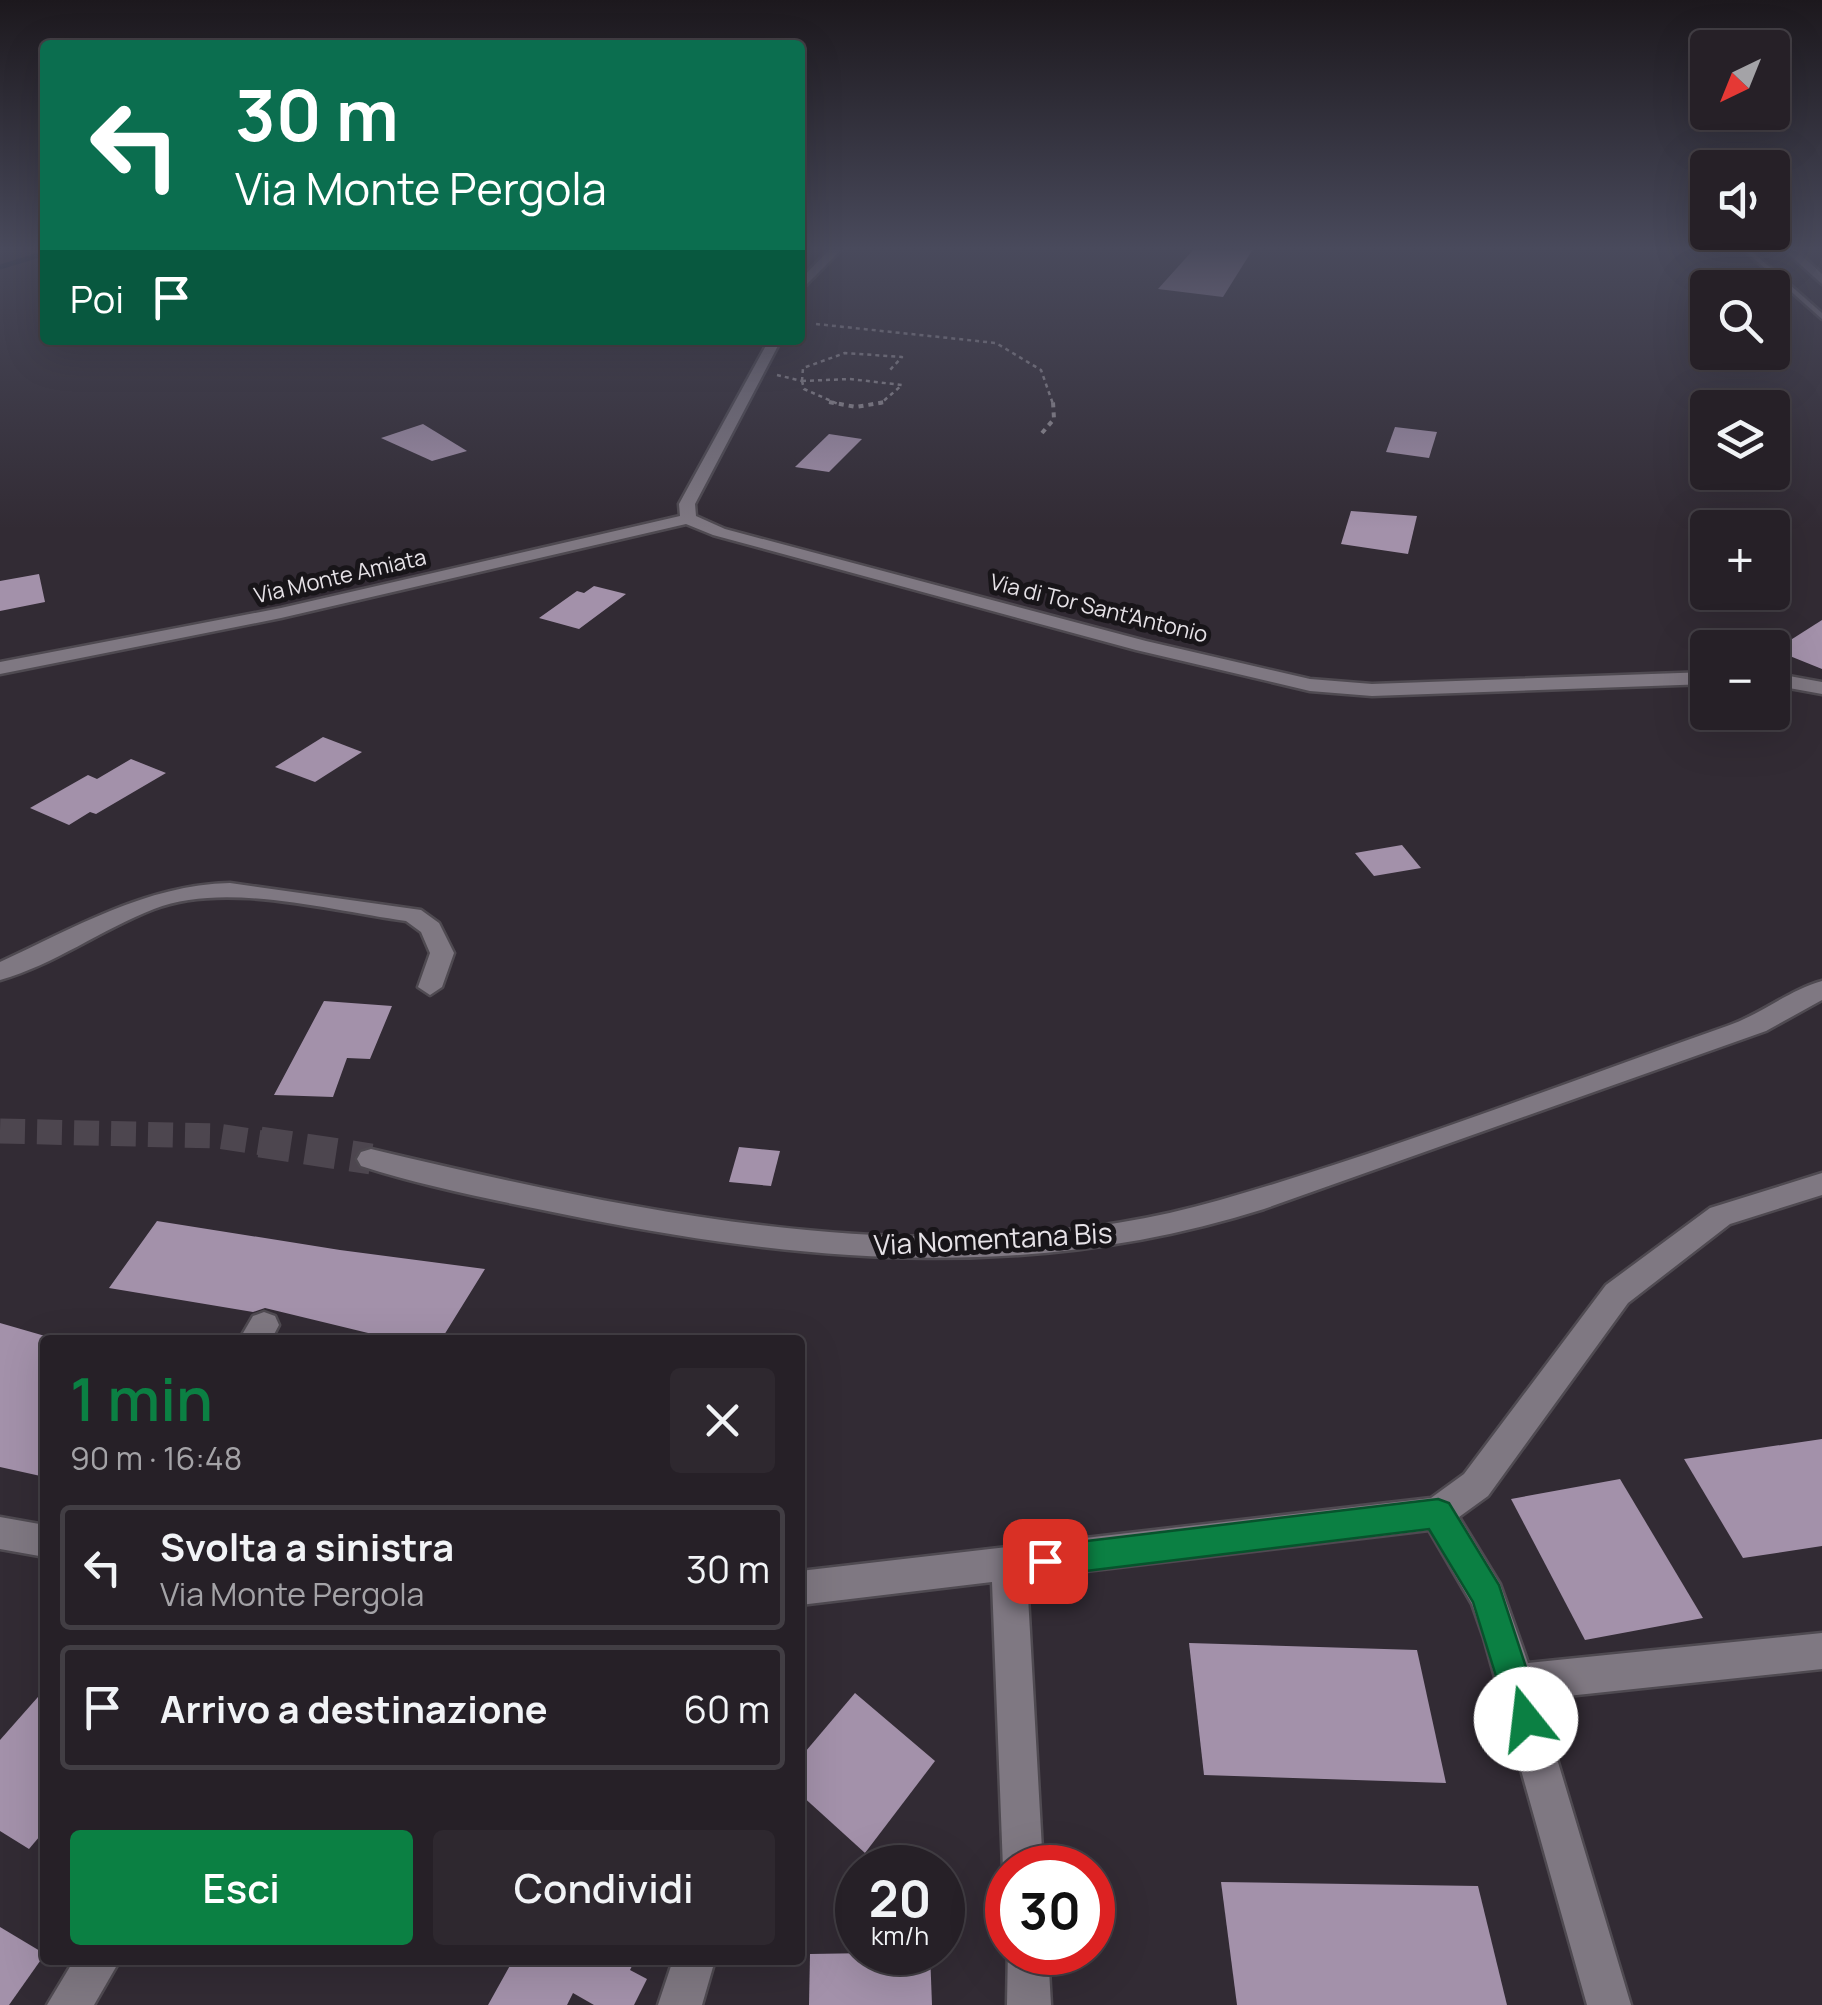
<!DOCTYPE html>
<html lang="it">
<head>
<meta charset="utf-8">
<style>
  :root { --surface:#262027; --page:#2e282f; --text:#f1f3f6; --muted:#a4a3a7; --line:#423e44; --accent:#0b8043 }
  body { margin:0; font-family:Manrope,sans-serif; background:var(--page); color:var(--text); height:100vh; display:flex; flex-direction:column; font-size:38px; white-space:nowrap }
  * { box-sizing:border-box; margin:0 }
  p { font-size:32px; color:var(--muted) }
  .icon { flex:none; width:55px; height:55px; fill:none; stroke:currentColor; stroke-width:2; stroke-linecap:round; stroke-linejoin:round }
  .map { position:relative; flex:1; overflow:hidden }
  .side { position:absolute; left:40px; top:1335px; width:765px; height:630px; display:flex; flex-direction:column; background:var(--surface); border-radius:10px; box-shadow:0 10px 40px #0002,0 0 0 2px var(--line) }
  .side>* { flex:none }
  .hud { position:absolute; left:40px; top:40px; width:765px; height:305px; border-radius:10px; box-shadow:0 10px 40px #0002,0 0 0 2px var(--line); background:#0b6e4f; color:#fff; overflow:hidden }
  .needle { width:65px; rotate:223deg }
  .controls { position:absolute; left:1690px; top:30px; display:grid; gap:20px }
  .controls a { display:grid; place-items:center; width:100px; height:100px; border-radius:10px; background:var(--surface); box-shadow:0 10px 40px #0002,0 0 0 2px var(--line); font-size:50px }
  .speed { position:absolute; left:835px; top:1845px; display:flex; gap:20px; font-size:50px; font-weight:700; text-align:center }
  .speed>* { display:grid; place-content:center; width:130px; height:130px; border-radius:50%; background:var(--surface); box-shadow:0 10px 40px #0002,0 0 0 2px var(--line); line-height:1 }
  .speed small { font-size:25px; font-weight:400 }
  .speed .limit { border:15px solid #d22; background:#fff; color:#111 }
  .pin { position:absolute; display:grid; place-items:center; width:85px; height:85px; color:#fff; margin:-42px; border-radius:20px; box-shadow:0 5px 15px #0006 }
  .me { position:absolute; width:110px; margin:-55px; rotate:344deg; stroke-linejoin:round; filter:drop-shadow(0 0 8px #0008) }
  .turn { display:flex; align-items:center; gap:35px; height:210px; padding:0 30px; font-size:45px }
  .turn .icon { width:130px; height:130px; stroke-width:2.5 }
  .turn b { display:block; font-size:70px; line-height:85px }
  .then { display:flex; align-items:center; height:95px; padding:0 30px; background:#0003; gap:20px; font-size:38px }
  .round { display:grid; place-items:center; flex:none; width:105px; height:105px; border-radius:10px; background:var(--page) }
  .overview { display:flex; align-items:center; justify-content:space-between; height:170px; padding:0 30px }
  h1 { font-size:60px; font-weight:600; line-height:75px; color:var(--accent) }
  .cta { display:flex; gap:20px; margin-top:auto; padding:20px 30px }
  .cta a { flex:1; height:115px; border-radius:10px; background:var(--accent); color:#fff; font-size:40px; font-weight:600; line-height:115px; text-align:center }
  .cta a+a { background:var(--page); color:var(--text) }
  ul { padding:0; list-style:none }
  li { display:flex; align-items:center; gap:30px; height:125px; margin:0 20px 15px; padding:0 10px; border:5px solid var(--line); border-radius:10px }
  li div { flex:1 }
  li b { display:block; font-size:38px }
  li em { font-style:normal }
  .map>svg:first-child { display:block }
</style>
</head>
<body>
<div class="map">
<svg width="1822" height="2005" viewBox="0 0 1822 2005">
  <rect width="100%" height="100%" fill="#322b34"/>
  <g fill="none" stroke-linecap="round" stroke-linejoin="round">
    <polyline stroke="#051324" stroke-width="5" points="0,267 45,253"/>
  </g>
  <g fill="#a391aa">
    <polygon points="1194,249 1253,249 1223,297 1158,289"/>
    <polygon points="423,424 467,451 432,461 381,438"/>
    <polygon points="1395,427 1437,432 1429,458 1386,452"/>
    <polygon points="829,434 862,439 829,472 795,467"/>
    <polygon points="1351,511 1417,516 1408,554 1341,544"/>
    <polygon points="39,574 45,602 0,611 0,581"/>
    <polygon points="594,586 626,594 579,629 539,618 577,591 584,593"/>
    <polygon points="1822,620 1822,669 1775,650"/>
    <polygon points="323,737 362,752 315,782 275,767"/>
    <polygon points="131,759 166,773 96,814 90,812 69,825 30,808 88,775 97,779"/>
    <polygon points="1402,845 1421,868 1374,876 1355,853"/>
    <polygon points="324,1001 392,1006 370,1059 347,1058 333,1097 274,1095"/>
    <polygon points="739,1147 780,1151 771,1186 729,1182"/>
    <polygon points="157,1221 340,1250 485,1269 441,1340 397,1340 265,1308 253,1312 109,1288"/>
    <polygon points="0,1323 45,1336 45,1477 0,1467"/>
    <polygon points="1822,1439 1822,1546 1743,1558 1684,1459"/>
    <polygon points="1620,1479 1703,1618 1585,1640 1511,1499"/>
    <polygon points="1189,1643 1417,1650 1446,1783 1204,1775"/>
    <polygon points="45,1689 45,1830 29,1849 0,1831 0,1740"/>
    <polygon points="855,1693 935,1761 865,1853 800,1794 800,1758"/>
    <polygon points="1221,1882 1478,1886 1507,2005 1237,2005"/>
    <polygon points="0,1927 45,1954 9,2005 0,2005"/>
    <polygon points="930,1952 932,2005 809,2005 810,1954"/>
    <polygon points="513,1960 635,1960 630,1970 647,1979 634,2005 594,2005 573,1993 567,2005 488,2005"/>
  </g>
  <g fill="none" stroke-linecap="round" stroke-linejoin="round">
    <polyline stroke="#4d464f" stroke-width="25" stroke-dasharray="25 12" stroke-linecap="butt" points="0,1131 218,1136 276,1145"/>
    <polyline stroke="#4d464f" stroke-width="31" stroke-dasharray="31 15" stroke-linecap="butt" points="260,1142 371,1159"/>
    <g stroke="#4f4a51" stroke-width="5">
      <polygon id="lane" points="1743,249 1749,249 1822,313 1822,319"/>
    </g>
    <g stroke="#4f4a51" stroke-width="5">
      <g id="street">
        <polygon points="830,249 842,249 800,291 800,280"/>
        <polygon points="769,340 781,340 695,504 696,516 725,529 1146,641 1310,679 1372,684 1708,672 1708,684 1372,696 1310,691 1136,650 713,535 686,524 281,618 0,674 0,662 281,608 680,516 679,504"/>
        <polygon points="1772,673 1822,682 1822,694 1772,685"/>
        <path d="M 230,883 L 421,910 L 439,923 L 454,953 L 442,987 L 430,995 L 418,987 L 430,953 L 421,932 L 406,921 C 331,911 226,881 154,909 C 102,929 54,965 0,980 L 0,962 C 74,928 146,885 230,883 Z"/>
        <polygon points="1822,1173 1822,1195 1730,1224 1628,1303 1488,1496 1459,1517 1500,1584 1528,1663 1822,1633 1822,1669 1539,1699 1631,2005 1587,2005 1484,1638 1472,1604 1429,1530 1027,1578 1043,1868 1008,1868 1008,1880 1003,1868 992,1582 800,1605 800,1571 1431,1498 1464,1474 1606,1285 1710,1208"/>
        <polygon points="264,1312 275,1316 279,1325 271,1340 239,1340 253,1316"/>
        <polygon points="0,1517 45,1525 45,1557 0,1549"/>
        <polygon points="1008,1948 1008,1952 1048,1952 1051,2005 1007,2005"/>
        <polygon points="74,1960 120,1960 94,2005 47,2005"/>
        <polygon points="673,1960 715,1960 702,2005 658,2005"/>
      </g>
    </g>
    <g stroke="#4f4a51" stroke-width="5">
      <g id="secondary">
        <polygon points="1783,249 1795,249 1822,274 1822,284"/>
        <path d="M 1822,981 L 1822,1000 L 1766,1031 L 1264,1209 C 1037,1281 813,1264 582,1218 C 509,1203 433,1189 361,1166 L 357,1159 L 361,1152 L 371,1149 C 645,1214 942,1280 1220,1200 C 1391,1151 1559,1085 1727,1026 C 1760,1015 1789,990 1822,981 Z"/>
      </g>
    </g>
    <g stroke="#959096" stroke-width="2.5" stroke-dasharray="4 4" stroke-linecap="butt">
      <polyline points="816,324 996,343 1041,370 1053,404"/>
      <polyline points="777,375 802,381"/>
      <polyline points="802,381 804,389 838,404"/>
      <polyline points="802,381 803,368 845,353 902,357 890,370"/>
      <polyline points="802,381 850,379 902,385 880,404"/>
    </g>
    <g stroke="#959096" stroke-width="4" stroke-dasharray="5 5" stroke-linecap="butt">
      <polyline points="829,402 856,407 885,402"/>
      <polyline points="1042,433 1054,419 1053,402"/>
    </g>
    <use href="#lane" fill="#7f7882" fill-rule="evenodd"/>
    <use href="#street" fill="#7f7882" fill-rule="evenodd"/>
    <use href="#secondary" fill="#7f7882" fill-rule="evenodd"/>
  </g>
  <linearGradient id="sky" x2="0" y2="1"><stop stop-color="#1c181d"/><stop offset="0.47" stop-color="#494a5c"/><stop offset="1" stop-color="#494a5c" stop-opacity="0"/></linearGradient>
  <rect width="1822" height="529" fill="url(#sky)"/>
  <polygon fill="#0b8043" stroke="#07532c" stroke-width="2.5" points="1438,1499 1449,1503 1499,1585 1543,1719 1538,1731 1526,1736 1513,1731 1473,1602 1429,1529 1045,1576 1033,1572 1029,1561 1033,1550 1045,1546"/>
  <g text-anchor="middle" stroke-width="10" stroke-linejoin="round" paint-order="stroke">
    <g font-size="22" fill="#e6e2e7" stroke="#181519">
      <text transform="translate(340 576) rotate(-13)" y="8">Via Monte Amiata</text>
      <text transform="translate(1099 608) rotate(14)" y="8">Via di Tor Sant'Antonio</text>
    </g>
    <g font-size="28" fill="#e6e2e7" stroke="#181519">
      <text transform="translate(993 1239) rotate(-3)" y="10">Via Nomentana Bis</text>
    </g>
  </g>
</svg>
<div class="controls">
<a><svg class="needle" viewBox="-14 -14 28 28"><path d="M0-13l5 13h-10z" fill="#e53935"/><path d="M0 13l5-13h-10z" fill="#a4a3a7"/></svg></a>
<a><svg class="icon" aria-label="sound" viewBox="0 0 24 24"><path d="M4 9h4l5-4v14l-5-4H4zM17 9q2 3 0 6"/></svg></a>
<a><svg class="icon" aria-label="search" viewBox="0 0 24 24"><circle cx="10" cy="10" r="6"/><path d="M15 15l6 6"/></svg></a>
<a><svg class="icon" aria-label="layers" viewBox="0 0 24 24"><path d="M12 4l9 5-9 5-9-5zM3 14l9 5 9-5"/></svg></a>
<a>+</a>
<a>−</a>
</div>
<div class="speed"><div>20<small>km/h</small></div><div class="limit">30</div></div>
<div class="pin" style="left:1045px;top:1561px;background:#d93025"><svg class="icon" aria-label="arrive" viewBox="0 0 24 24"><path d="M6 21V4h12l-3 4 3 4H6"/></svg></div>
<svg class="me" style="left:1526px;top:1719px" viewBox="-20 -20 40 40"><circle r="19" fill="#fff"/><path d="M0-13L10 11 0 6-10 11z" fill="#0b8043"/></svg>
<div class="hud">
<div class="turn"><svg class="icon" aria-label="left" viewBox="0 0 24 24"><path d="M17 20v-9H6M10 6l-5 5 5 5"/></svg><div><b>30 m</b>Via Monte Pergola</div></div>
<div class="then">Poi<svg class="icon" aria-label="arrive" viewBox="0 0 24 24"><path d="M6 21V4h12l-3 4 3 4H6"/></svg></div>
</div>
<section class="side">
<div class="overview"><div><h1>1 min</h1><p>90 m · 16:48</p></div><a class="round"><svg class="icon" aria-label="close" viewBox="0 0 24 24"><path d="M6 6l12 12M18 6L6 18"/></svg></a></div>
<ul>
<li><svg class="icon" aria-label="left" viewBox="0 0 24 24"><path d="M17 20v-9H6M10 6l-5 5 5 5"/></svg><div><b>Svolta a sinistra</b><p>Via Monte Pergola</p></div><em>30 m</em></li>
<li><svg class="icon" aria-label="arrive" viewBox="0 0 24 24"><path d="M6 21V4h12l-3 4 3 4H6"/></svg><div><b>Arrivo a destinazione</b></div><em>60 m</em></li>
</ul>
<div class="cta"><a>Esci</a><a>Condividi</a></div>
</section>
</div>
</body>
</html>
